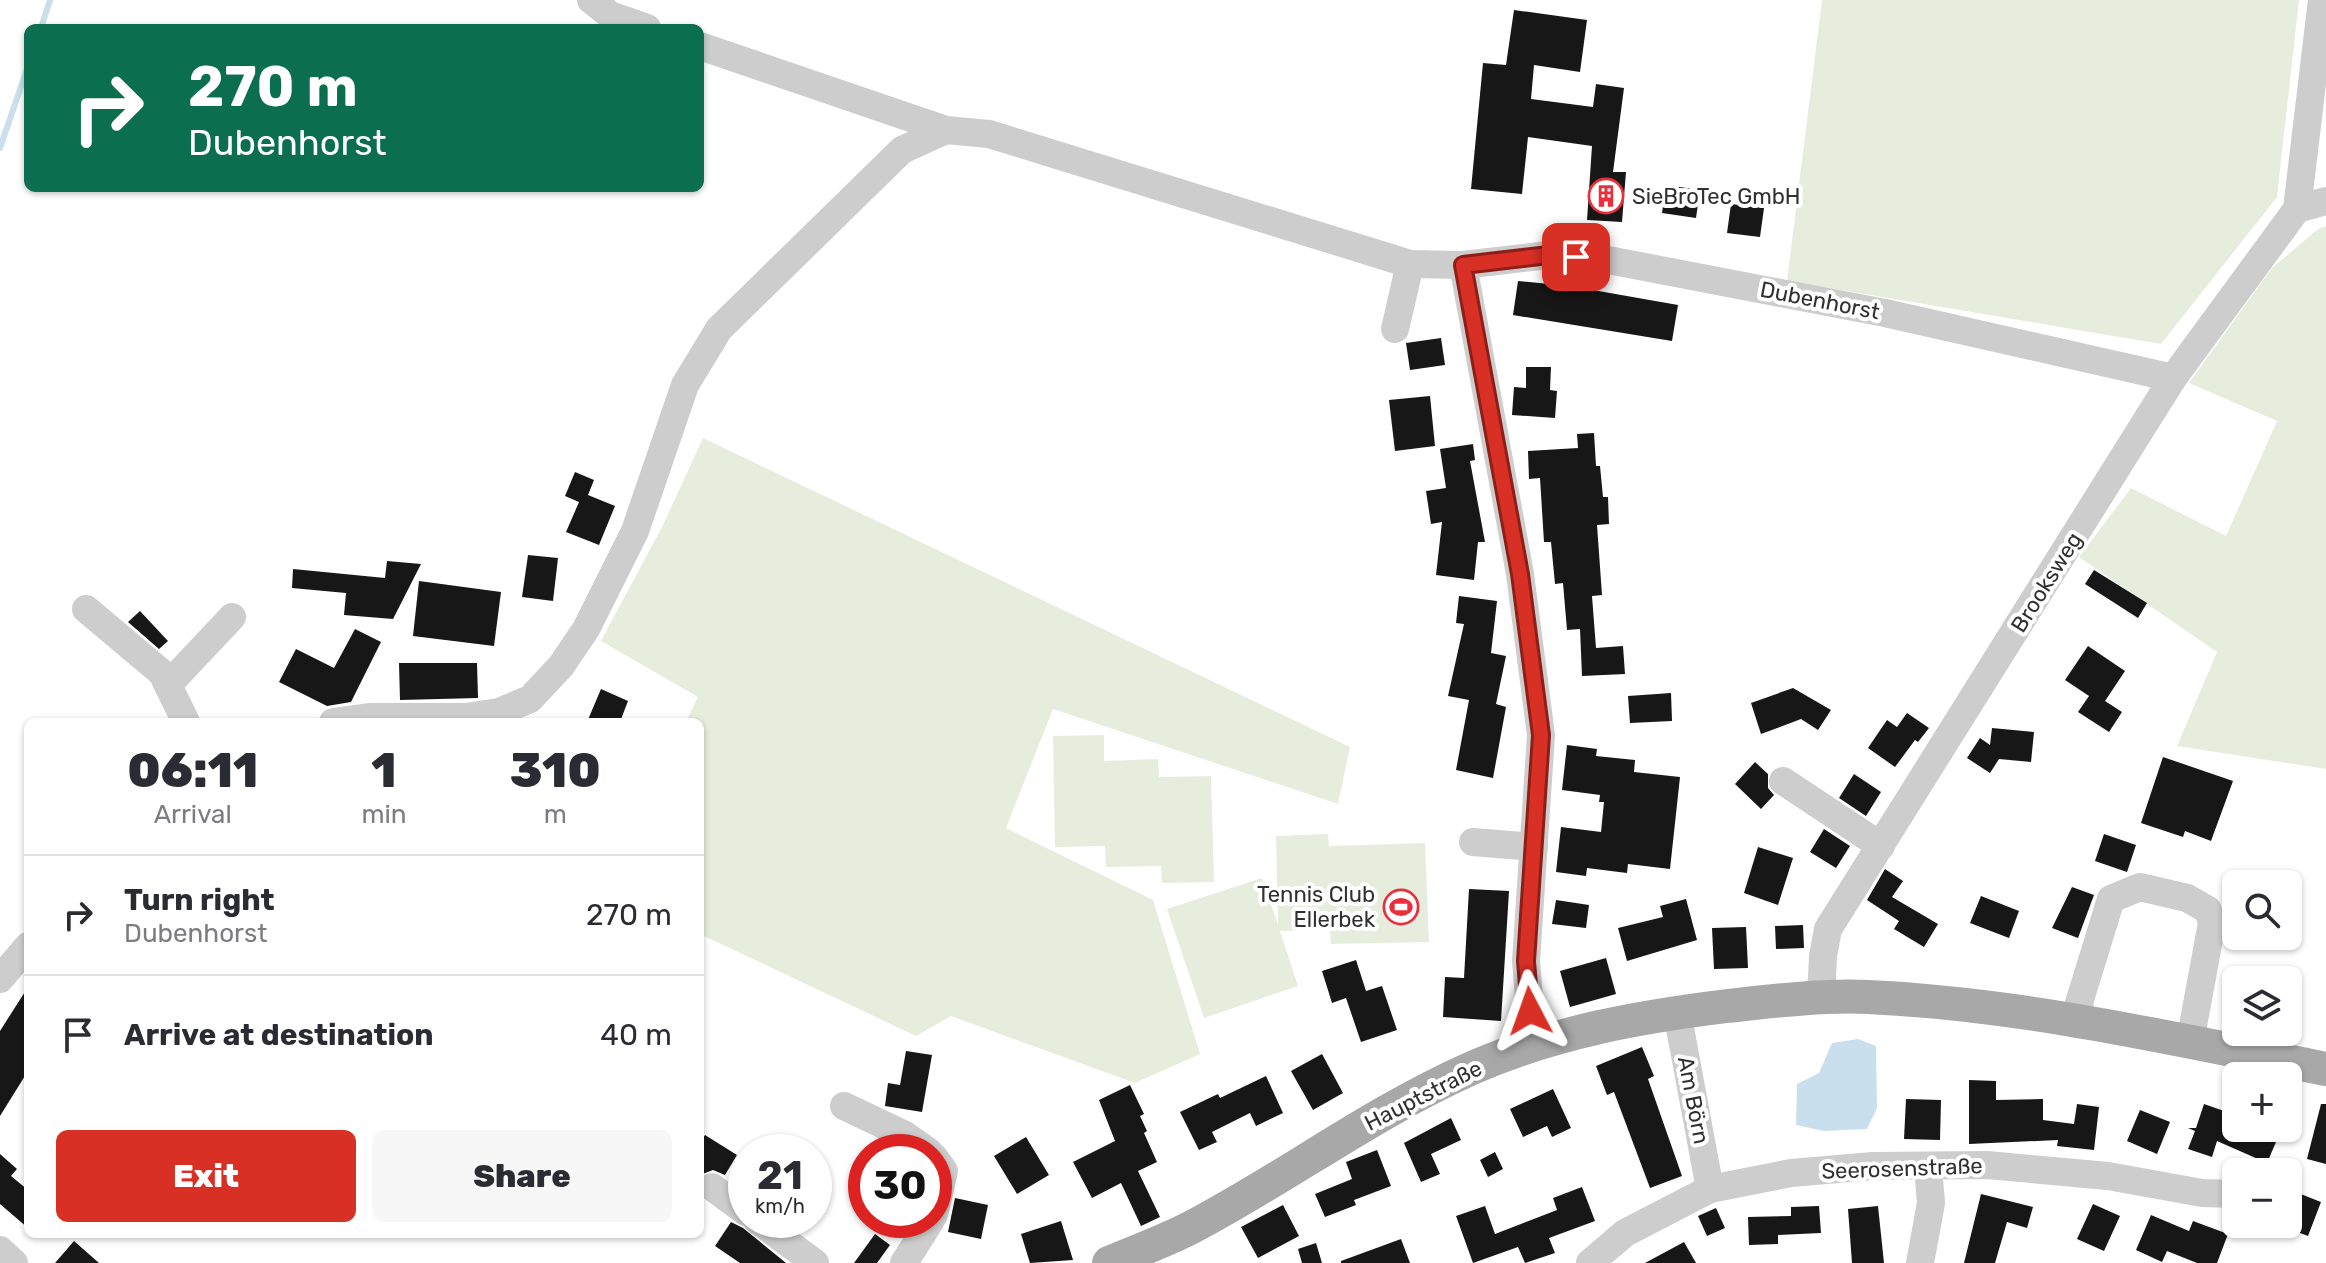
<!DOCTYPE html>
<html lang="en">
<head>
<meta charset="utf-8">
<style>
  :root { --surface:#fff; --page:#f7f7f7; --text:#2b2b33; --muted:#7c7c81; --line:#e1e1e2; --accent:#d93025 }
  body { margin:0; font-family:Rubik,sans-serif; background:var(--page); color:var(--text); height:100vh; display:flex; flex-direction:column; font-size:30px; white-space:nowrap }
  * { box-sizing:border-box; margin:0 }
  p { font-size:26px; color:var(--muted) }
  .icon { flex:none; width:44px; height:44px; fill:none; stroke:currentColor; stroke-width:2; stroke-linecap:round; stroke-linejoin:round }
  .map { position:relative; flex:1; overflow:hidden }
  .side { position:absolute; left:24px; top:718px; width:680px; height:520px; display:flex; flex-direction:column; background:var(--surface); border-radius:12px; box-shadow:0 2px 6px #0004 }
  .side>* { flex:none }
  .banner { position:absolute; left:24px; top:24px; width:680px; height:168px; border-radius:12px; box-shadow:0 2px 6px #0004; background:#0b6e4f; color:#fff; overflow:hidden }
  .controls { position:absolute; left:2222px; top:870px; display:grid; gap:16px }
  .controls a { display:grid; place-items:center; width:80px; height:80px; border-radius:12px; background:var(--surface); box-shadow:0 2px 6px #0004; font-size:40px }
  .speed { position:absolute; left:728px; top:1134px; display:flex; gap:16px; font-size:40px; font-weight:700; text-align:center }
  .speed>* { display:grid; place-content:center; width:104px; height:104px; border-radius:50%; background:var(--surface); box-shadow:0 2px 6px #0004; line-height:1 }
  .speed small { font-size:20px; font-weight:400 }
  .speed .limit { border:12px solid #d22; background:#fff; color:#111 }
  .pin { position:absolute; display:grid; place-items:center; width:68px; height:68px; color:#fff; margin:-34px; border-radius:16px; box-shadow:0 4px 12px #0006 }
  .me { position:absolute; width:88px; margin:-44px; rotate:356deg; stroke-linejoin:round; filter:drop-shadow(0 0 6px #0008) }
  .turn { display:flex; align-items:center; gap:28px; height:168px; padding:0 32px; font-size:36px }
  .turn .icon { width:104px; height:104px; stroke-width:2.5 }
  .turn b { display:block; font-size:56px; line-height:68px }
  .eta { display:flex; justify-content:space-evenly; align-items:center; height:136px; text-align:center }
  .eta b { font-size:48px; font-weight:800; line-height:56px }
  .cta { display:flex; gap:16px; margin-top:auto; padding:16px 32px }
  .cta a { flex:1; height:92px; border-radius:12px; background:var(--accent); color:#fff; font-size:32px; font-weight:800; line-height:92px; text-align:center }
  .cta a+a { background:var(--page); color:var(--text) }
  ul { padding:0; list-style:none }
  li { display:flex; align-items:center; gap:24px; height:120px; padding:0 32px; border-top:2px solid var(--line) }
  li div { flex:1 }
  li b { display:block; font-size:30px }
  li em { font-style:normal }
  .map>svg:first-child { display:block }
</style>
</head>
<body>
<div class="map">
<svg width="2326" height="1263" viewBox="0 0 2326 1263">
  <rect width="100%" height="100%" fill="#fff"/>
  <g fill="#e6eddd">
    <polygon points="1822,0 2299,0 2277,197 2161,344 1787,281"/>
    <polygon points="2326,226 2326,769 2177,746 2217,652 2079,557 2131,488 2226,536 2277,421 2189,383 2272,268 2318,229"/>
    <polygon points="703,438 1350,747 1338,804 1053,709 1006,828 1153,900 1200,1054 1135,1083 951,1016 916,1036 700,934 700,722 686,722 698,697 601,641 663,525"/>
    <polygon points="1104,735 1104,761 1158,759 1159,777 1211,776 1214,882 1162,883 1161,866 1106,867 1105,846 1055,847 1053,736"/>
    <polygon points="1328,834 1329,846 1425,843 1429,942 1331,944 1330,930 1280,931 1298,986 1204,1018 1167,909 1262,878 1278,925 1276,836"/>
  </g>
  <polygon fill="#c9dfed" points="1858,1039 1876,1046 1877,1108 1867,1129 1824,1131 1796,1125 1797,1084 1819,1073 1832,1043"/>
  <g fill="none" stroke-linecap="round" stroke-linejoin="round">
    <g stroke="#c9dfed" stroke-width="6">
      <polyline points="41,28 50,0"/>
      <polyline points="0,148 28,66"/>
    </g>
  </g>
  <g fill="#171717">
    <polygon points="1514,10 1587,20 1580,72 1534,65 1531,99 1593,107 1596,84 1624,88 1613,172 1626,172 1622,222 1587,220 1592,146 1528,137 1522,194 1471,189 1483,63 1506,65"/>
    <polygon points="1666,185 1700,190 1696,218 1662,213"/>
    <polygon points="1731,204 1764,208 1760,237 1727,233"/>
    <polygon points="1518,281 1570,286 1678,305 1672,341 1513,315"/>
    <polygon points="1441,338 1445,365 1410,370 1406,343"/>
    <polygon points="1526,367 1551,367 1550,390 1557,391 1555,418 1512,415 1514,387 1526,388"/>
    <polygon points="1430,396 1435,446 1395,451 1389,400"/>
    <polygon points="1594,433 1596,466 1600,466 1603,497 1608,497 1609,524 1597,525 1602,595 1592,596 1596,648 1623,646 1625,674 1582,676 1580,629 1567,630 1563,583 1555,584 1551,542 1544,542 1540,478 1529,479 1528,451 1578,448 1577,434"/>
    <polygon points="1473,444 1475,460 1470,461 1485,542 1478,542 1474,580 1436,575 1442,522 1431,524 1426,491 1446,488 1440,449"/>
    <polygon points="575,472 594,480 588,495 615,506 599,545 566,532 579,502 565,496"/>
    <polygon points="528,555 558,558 553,601 522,597"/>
    <polygon points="387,561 421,564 393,619 344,615 346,593 292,588 293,569 385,578"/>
    <polygon points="2094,570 2147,603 2138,618 2085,584"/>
    <polygon points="419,581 501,592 494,646 413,636"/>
    <polygon points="1459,596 1497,601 1491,653 1506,656 1496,704 1506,707 1493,778 1456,770 1469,700 1448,696 1464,624 1456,623"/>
    <polygon points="140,611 168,641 159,649 128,622"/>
    <polygon points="355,629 381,642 351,702 327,706 279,682 296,649 334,668"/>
    <polygon points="2088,646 2125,671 2105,701 2122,712 2109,732 2078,712 2089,696 2065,680"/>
    <polygon points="399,663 477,663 478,698 400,700"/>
    <polygon points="1793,688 1831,710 1818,730 1801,719 1761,734 1751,703"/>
    <polygon points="601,689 628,701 620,722 587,722"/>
    <polygon points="1671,693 1672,721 1630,723 1628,696"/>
    <polygon points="1907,713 1929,728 1918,742 1915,740 1895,767 1868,748 1887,720 1897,727"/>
    <polygon points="1992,728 2034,732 2031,762 1999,759 1990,773 1967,758 1980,738 1990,745"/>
    <polygon points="1567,745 1597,749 1596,756 1635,760 1634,772 1680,777 1670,869 1628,864 1627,873 1587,868 1586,876 1556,872 1561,827 1601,832 1604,802 1599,802 1600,795 1562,790"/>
    <polygon points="2163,757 2233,781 2211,841 2185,831 2183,837 2141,823"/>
    <polygon points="1755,762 1768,774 1768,788 1774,795 1761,809 1735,784"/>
    <polygon points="1854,774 1881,792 1866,816 1839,798"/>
    <polygon points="1824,829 1850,846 1836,868 1810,852"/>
    <polygon points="2104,834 2136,845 2127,872 2095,861"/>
    <polygon points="1758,847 1793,858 1778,905 1744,893"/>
    <polygon points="1885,869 1903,881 1892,897 1938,924 1924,947 1894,929 1899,921 1867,900"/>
    <polygon points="2072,887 2094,895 2078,938 2052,928"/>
    <polygon points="1469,889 1509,891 1501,1021 1443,1017 1445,977 1464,978"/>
    <polygon points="1981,896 2019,911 2009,938 1970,923"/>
    <polygon points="1686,899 1697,940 1627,961 1618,928 1663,917 1660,906"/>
    <polygon points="1556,900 1589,905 1586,928 1552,924"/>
    <polygon points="1803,925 1804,948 1776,949 1775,926"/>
    <polygon points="1746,927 1748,968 1714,969 1712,928"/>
    <polygon points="1606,958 1616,994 1570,1007 1560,971"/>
    <polygon points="1356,960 1366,991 1382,986 1397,1030 1361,1042 1346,998 1332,1003 1322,971"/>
    <polygon points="28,987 28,1071 0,1116 0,1031"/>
    <polygon points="1642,1047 1654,1076 1648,1079 1682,1176 1650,1188 1614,1092 1607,1095 1596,1066"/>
    <polygon points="906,1051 932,1055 922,1112 885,1106 888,1083 900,1085"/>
    <polygon points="1322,1054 1343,1093 1313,1110 1291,1071"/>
    <polygon points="1266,1076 1283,1113 1256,1126 1250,1113 1212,1132 1217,1142 1199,1150 1180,1112 1218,1094 1220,1098"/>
    <polygon points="1969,1080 1996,1081 1996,1100 2043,1099 2043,1120 2074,1124 2077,1104 2099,1107 2094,1150 2057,1146 2058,1140 1969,1144"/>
    <polygon points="1130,1085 1144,1114 1140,1116 1147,1131 1144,1133 1157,1162 1138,1171 1160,1217 1141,1226 1121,1183 1092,1198 1073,1162 1115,1141 1099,1100"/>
    <polygon points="1553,1089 1571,1128 1552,1137 1547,1126 1523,1137 1510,1109"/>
    <polygon points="1906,1099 1941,1100 1940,1140 1904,1139"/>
    <polygon points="2204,1104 2227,1112 2222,1128 2282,1128 2267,1163 2217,1141 2212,1157 2188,1149 2195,1131 2188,1128 2196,1128"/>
    <polygon points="2321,1104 2326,1104 2326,1164 2307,1159"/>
    <polygon points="2140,1110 2170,1122 2157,1154 2127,1141"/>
    <polygon points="1451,1118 1461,1140 1431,1154 1440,1174 1421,1182 1404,1143"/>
    <polygon points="705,1135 737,1155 725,1175 713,1170 700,1175 700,1142"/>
    <polygon points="1026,1137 1049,1175 1017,1194 994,1156"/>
    <polygon points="1377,1150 1391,1186 1354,1200 1356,1205 1325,1217 1315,1194 1352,1179 1346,1162"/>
    <polygon points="1495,1152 1503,1169 1488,1177 1480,1160"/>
    <polygon points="0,1154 17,1169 11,1176 28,1190 28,1228 0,1204"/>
    <polygon points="1582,1187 1595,1221 1549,1238 1555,1253 1525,1263 1518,1247 1473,1263 1456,1216 1485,1206 1495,1234 1557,1210 1553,1198"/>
    <polygon points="2288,1189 2321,1202 2308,1236 2284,1227 2288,1224"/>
    <polygon points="1981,1194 2033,1207 2027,1228 2007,1222 1995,1263 1964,1263"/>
    <polygon points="955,1198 988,1205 981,1239 948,1232"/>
    <polygon points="2093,1204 2120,1216 2104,1251 2077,1239"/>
    <polygon points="1283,1205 1299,1236 1258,1258 1241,1227"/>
    <polygon points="1819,1206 1821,1233 1778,1235 1778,1244 1749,1245 1748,1217 1791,1216 1791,1207"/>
    <polygon points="1878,1206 1884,1263 1852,1263 1848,1209"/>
    <polygon points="1716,1208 1725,1228 1707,1236 1698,1216"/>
    <polygon points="2151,1215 2189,1231 2193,1221 2228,1234 2217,1263 2197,1263 2167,1251 2162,1262 2136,1250"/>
    <polygon points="1061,1221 1073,1260 1030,1263 1021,1234"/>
    <polygon points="731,1222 743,1228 786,1263 740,1263 715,1246"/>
    <polygon points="875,1234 890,1245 877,1263 854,1263"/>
    <polygon points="1401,1239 1410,1263 1341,1263 1341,1261"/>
    <polygon points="74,1241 99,1263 55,1263"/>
    <polygon points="1684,1242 1696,1263 1645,1263"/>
    <polygon points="1316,1243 1322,1263 1302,1263 1298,1249"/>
  </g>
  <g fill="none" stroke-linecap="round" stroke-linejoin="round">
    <g stroke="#cdcdcd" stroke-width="28">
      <polyline points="591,0 610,15 647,28"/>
      <polyline points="700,46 946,130 989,134 1410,264 1463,265 1549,255 1603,259 1885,313 2173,378"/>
      <polyline points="2297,209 2322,0"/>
      <polyline points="1463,265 1520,574 1541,735 1526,961 1530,1011 1546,1041"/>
      <polyline points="1395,329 1410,264"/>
      <polyline points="86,609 162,673 186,722"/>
      <polyline points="168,685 232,617"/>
      <polyline points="333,722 369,717 465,717 499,712 530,699 561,666 586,629 635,531 685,385 719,329 902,150 946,130"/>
      <polyline points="1783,781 1881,846"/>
      <polyline points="1473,842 1534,847"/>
      <polyline points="0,979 28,946"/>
      <polyline points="1821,998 1823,956 1828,929 2173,378 2297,209 2326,201"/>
      <polyline points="1677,1012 1710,1189"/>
      <polyline points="2083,1023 2079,1003 2111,899 2140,887 2187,898 2208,910 2212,923 2190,1042"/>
      <polyline points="844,1106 905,1135 929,1152"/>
      <polyline points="934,1157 944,1171 934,1215"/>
      <polyline points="712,1187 746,1212"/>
      <polyline points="757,1220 815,1263"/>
      <polyline points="0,1250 14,1263"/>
      <polyline points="904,1263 931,1220"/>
      <polyline points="1590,1263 1625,1233 1710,1189 1791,1173 1873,1166 1987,1165 2108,1176 2202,1193 2236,1194"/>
      <polyline points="1920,1263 1931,1203 1928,1167"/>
    </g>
    <path stroke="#a8a8a8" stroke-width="34" d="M 1109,1263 C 1137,1251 1165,1241 1192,1227 C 1287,1177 1373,1112 1472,1068 C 1554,1032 1638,1017 1727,1006 C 1773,1001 1822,995 1868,997 C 2022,1004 2175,1039 2326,1069"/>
  </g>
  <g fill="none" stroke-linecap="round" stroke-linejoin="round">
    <g stroke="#8d1f18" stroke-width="20">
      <polyline id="route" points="1530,1011 1526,961 1541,735 1520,574 1463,265 1549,255 1576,257"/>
    </g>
    <use href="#route" stroke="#d93025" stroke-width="14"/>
  </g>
  <defs>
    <g id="building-ring" transform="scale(1.8)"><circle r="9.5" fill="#fff" stroke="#e92f3c" stroke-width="1.5"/><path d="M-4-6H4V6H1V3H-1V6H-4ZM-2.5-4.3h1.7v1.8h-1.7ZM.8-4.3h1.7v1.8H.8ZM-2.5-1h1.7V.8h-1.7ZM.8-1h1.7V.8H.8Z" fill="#e92f3c"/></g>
    <g id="stadium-ring" transform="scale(1.8)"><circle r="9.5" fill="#fff" stroke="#e92f3c" stroke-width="1.5"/><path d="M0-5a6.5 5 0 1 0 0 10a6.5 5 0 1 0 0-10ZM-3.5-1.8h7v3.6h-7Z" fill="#e92f3c"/></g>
  </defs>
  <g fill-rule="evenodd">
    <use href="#building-ring" x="1606" y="196"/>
    <use href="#stadium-ring" x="1401" y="907"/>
  </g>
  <g text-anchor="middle" stroke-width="8" stroke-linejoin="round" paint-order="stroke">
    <g font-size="22" fill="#303030" stroke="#fff" text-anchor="start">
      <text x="1632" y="204">SieBroTec GmbH</text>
      <text x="1375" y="902" text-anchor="end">Tennis Club<tspan x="1375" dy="25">Ellerbek</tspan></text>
    </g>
    <g font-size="22" fill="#303030" stroke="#fff">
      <text transform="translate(1820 300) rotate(11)" y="8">Dubenhorst</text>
      <text transform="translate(2046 582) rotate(-58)" y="8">Brooksweg</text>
      <text transform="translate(1423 1095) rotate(-27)" y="8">Hauptstraße</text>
      <text transform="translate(1694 1100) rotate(79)" y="8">Am Börn</text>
      <text transform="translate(1902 1168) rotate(-2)" y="8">Seerosenstraße</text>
    </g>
  </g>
</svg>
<div class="controls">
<a><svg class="icon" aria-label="search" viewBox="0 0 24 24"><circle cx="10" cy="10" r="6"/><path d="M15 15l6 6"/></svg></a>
<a><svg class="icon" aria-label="layers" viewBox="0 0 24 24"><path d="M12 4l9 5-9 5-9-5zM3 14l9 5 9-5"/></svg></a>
<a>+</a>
<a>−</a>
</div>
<div class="speed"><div>21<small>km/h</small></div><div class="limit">30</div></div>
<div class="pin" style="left:1576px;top:257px;background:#d93025"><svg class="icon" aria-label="arrive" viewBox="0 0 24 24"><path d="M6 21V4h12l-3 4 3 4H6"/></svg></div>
<svg class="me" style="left:1530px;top:1011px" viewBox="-20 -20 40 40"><path d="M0-17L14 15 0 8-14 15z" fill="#d93025" stroke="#fff" stroke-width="4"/></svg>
<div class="banner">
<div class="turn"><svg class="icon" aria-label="right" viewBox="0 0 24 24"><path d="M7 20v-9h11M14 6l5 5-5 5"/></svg><div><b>270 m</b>Dubenhorst</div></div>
</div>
<section class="side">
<div class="eta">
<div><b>06:11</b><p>Arrival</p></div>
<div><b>1</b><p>min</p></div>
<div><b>310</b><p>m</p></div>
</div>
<ul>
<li><svg class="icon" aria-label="right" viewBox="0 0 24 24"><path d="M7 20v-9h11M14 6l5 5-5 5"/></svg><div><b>Turn right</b><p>Dubenhorst</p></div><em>270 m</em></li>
<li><svg class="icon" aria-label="arrive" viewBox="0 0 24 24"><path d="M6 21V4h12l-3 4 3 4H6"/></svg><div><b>Arrive at destination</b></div><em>40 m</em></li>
</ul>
<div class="cta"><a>Exit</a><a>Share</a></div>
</section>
</div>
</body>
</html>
